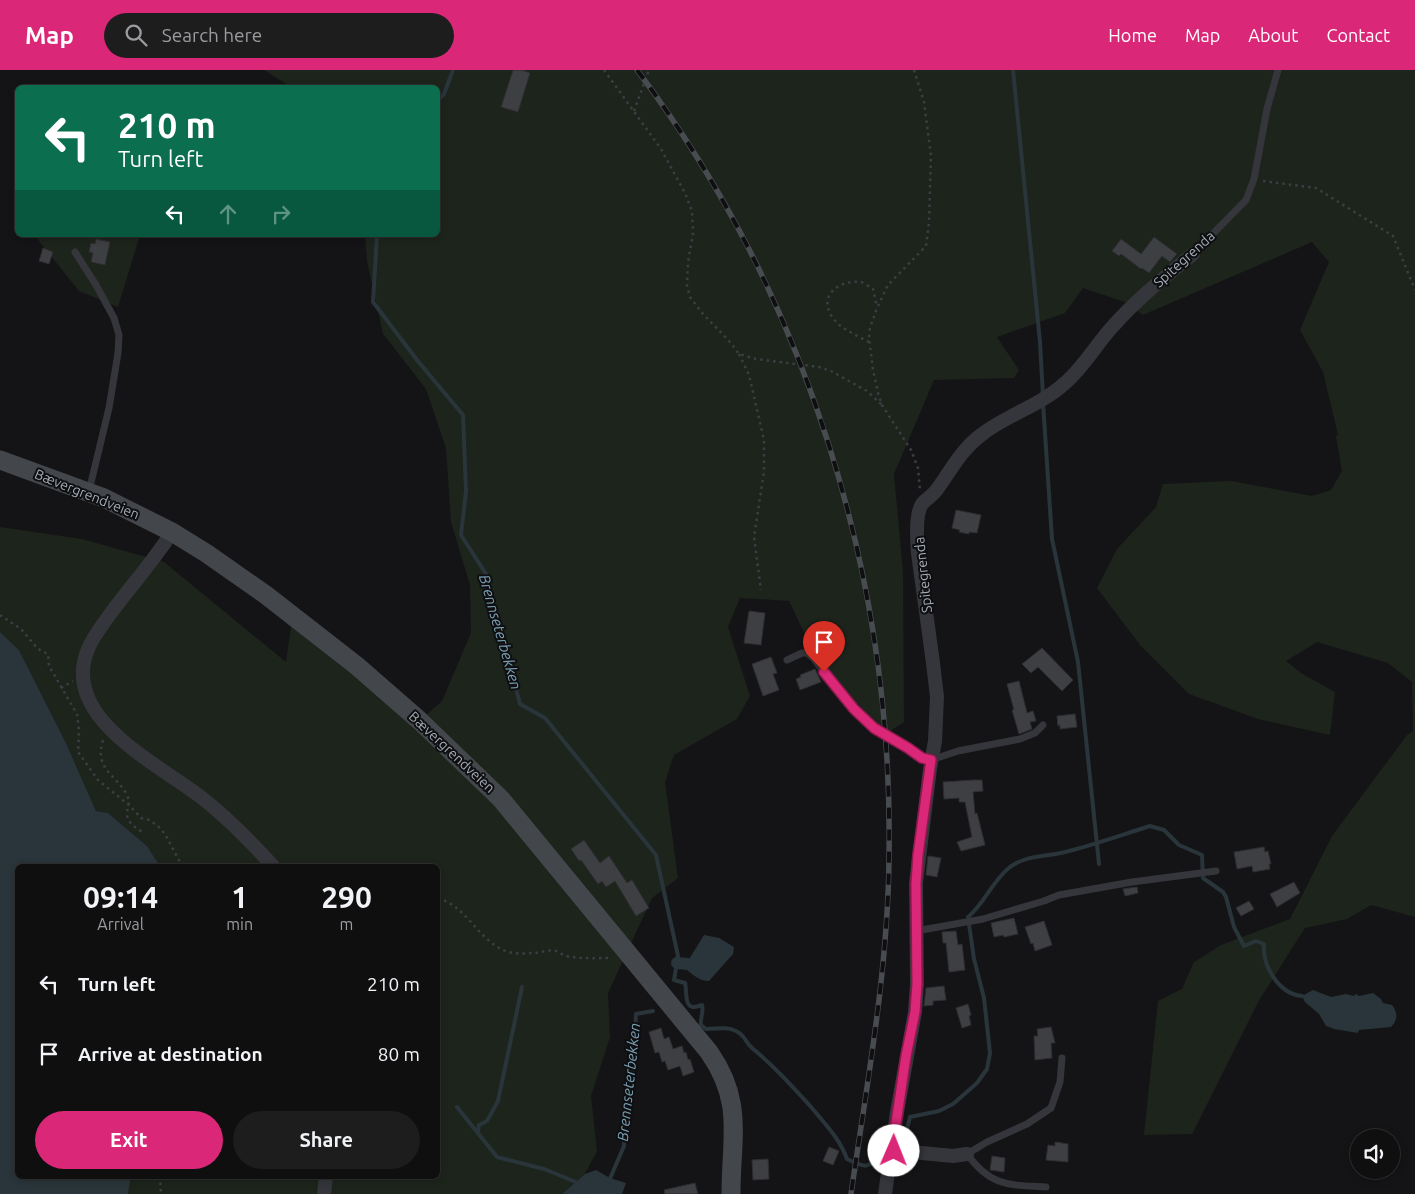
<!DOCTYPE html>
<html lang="en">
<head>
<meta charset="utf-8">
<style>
  :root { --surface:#0f0f10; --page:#1d1d1e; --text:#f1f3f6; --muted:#9b9c9f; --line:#2f2f30; --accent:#db2777 }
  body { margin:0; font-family:Ubuntu,sans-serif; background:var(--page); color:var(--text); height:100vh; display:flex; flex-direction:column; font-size:19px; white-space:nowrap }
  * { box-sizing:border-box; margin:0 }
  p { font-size:16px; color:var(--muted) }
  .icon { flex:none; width:28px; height:28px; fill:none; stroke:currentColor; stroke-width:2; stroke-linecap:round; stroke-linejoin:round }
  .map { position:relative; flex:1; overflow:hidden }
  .details { position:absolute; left:15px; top:794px; width:425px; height:315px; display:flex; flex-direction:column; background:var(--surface); border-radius:8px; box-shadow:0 2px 8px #0003,0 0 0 1px var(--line) }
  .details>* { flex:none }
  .hud { position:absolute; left:15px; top:15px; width:425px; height:152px; border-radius:8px; box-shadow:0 2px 8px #0003,0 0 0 1px var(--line); background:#0b6e4f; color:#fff; overflow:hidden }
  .fabs { position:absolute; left:1350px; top:1059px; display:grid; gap:10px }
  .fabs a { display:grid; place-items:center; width:50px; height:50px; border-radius:50%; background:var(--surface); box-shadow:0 2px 8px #0003,0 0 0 1px var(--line); font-size:25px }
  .pin { position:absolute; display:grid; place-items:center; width:42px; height:42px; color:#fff; margin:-51px -21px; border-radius:50% 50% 50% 0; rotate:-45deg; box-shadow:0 0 5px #0007 }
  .pin .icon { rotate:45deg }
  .me { position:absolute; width:55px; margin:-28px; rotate:1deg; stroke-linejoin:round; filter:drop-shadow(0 0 4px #0008) }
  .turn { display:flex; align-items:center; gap:18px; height:105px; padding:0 20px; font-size:22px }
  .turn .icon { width:65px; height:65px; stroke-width:2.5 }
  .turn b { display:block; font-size:35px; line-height:42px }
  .lanes { display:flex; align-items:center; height:48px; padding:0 20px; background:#0003; justify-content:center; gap:25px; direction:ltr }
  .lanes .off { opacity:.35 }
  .eta { display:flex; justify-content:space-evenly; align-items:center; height:85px; text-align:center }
  .eta b { font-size:30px; font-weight:700; line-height:35px }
  .button { display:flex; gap:10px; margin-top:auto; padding:10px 20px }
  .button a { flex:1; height:58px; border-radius:30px; background:var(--accent); color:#fff; font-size:20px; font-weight:700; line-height:58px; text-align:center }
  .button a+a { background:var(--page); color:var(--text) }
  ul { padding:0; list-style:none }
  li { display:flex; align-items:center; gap:15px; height:70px; padding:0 20px }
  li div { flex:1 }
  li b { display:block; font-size:19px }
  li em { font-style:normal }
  header { display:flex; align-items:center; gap:30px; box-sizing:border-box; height:70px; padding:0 25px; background:var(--accent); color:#fff }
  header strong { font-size:24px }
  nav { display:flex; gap:28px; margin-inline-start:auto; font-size:18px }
  .search { width:350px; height:45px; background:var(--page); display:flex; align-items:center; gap:12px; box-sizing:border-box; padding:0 18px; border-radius:28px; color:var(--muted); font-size:19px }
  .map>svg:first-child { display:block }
</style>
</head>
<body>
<header>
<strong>Map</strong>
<div class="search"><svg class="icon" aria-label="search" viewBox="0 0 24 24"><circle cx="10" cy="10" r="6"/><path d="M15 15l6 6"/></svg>Search here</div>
<nav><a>Home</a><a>Map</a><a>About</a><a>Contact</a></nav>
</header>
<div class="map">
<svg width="1415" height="1124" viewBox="0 0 1415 1124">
  <rect width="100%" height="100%" fill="#141416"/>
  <g fill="#1c241c">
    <polygon points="264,0 1415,0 1415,847 1371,835 1347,849 1305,858 1258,932 1192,1064 1144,1065 1158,931 1182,919 1194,892 1221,875 1290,849 1332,766 1407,665 1413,661 1412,612 1388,593 1317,572 1286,591 1301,603 1335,622 1330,665 1258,649 1189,624 1140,575 1097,518 1117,479 1156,437 1163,414 1231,411 1312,426 1331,420 1342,401 1336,366 1338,365 1323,302 1300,260 1329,192 1312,172 1143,245 1125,232 1083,218 1065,243 997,267 1019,300 1014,308 934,310 894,404 903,502 904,652 881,667 864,641 816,588 789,531 740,528 728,557 750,626 737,649 674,685 665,712 678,808 652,828 608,923 610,967 591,1026 597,1081 585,1104 562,1124 128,1124 131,1106 438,1106 438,796 160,796 147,776 108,743 96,741 66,673 19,580 0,562 0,457 82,469 164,492 286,592 292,549 424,647 442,631 471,563 470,515 451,452 446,378 426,319 383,264 367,191 365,165 438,165 438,18 291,17"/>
    <polygon points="37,165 140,165 118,237 79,221 39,171"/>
  </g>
  <g fill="#29353a">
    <polygon points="0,562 19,580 66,673 96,741 108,743 147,776 160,796 18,796 18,1106 131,1106 128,1124 0,1124"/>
    <path d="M 704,865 L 719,868 L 734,877 L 733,884 L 709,911 C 700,911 694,906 687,900 L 688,891 Z"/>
    <path d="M 1313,920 L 1331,927 L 1346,924 L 1354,926 L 1356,924 L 1359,926 L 1373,923 L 1381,929 L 1383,933 L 1392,935 C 1398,943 1398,950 1391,957 L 1359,960 L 1358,963 L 1334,959 L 1326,956 L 1319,944 L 1305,932 L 1302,926 Z"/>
    <polygon points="596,1100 610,1108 626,1113 622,1124 562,1124 585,1104"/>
  </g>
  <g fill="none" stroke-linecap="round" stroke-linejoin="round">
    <g stroke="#29353a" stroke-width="4">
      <polyline points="1013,0 1040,272 1043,326"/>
      <polyline points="438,30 444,24 453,0"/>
      <path d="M 377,165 L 373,232 L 417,290 L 463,345 L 466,421 L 461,465 L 486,504 L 520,634 L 545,648 L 656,785 L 678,886 L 674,910 L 685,913 C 687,919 684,936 693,937 C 696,937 699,936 702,935 C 704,942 700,948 701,955 L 706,959 C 717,959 726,956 736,961 C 746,966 745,972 752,978 C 775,997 792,1016 812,1038 C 825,1054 840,1069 847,1089 C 865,1098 870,1100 882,1080 C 884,1075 884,1073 888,1070"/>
      <polyline points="1043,333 1052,469 1078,592 1099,794"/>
      <polyline points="457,1037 497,1087 544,1099 576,1112 585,1124"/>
      <polyline points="478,1061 479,1055 487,1051 498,1031 522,917"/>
      <path d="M 897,1066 L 907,1059 L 910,1047 L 939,1041 L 953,1034 L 977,1013 L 987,999 L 990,983 L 984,928 L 974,889 L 968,847 C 985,833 992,811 1010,797 C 1027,785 1042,787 1061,783 C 1091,776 1121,765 1150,756 L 1164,760 L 1179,775 L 1202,785 L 1203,808 L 1223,822 L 1226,827 L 1234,857 L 1244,876 L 1256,871 L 1264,874 C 1262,896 1279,924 1302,926"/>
      <polyline points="609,1111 624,1076 624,1039 633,998 636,944 653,941"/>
    </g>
    <polyline stroke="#29353a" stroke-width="12" points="677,893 688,894"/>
  </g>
  <g fill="#3e3f43" stroke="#2e2e32">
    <polygon points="513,0 522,0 530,3 518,42 501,37"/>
    <polygon points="1154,167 1177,184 1170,192 1162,186 1149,203 1142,198 1141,199 1121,184 1119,186 1112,181 1121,169 1141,184"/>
    <polygon points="96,169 110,172 105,195 91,192 93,183 89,182 91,173 95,174"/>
    <polygon points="43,178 53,182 49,194 39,191"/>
    <polygon points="956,440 981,445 977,463 969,462 969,464 959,462 960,460 952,458"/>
    <polygon points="749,541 765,543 761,575 744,573"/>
    <polygon points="816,561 822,579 814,582 806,562"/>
    <polygon points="1042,578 1073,610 1062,621 1038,597 1031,603 1022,594"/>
    <polygon points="771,587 777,603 773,604 779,620 763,626 752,594"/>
    <polygon points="815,599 821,612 800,620 796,609 801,607 800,605"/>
    <polygon points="1019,611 1027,643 1033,641 1036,651 1030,652 1032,659 1019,664 1012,640 1014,640 1007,614"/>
    <polygon points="1075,644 1077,657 1060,659 1060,655 1058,656 1057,646"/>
    <polygon points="973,710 982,710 983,721 973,722 975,744 977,743 985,775 961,781 957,772 972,767 965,732 959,732 959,728 944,729 943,712"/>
    <polygon points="584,770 600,793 609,786 627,813 632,810 649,838 636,846 615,811 606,817 602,811 598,814 581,790 579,791 571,779"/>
    <polygon points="1264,777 1265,782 1268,781 1271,794 1269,794 1270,799 1253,802 1252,796 1237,799 1234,782"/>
    <polygon points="928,786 941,788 937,807 926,805"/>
    <polygon points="1294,812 1300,823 1277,837 1270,824"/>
    <polygon points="1137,817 1138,823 1125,826 1123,819"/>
    <polygon points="1249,831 1254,839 1241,846 1236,838"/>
    <polygon points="1014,848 1018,864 1004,867 1003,865 994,867 991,853"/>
    <polygon points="1044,851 1052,875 1035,881 1033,873 1031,874 1025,857"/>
    <polygon points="956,861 958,875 962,874 965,900 949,902 946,873 943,873 942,862"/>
    <polygon points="944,916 946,930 933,931 933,935 924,936 926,918"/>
    <polygon points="968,934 971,945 969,946 971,955 962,958 956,938"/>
    <polygon points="1051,957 1055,973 1051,973 1052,988 1035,990 1034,966 1038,966 1037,959"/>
    <polygon points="661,958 664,969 669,967 673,979 682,976 684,983 686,982 688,990 690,989 694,1002 683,1006 680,996 668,1000 665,991 662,992 659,982 655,983 649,962"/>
    <polygon points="1055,1072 1068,1074 1068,1092 1046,1090 1048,1075 1055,1076"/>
    <polygon points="829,1077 839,1081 833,1095 823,1091"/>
    <polygon points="992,1086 1005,1088 1004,1102 990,1100"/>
    <polygon points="768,1089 769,1109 753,1110 752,1090"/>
    <polygon points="695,1113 698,1124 665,1124 664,1120"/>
  </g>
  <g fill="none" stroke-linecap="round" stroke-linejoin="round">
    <g stroke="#3b3e42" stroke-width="2.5" stroke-dasharray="2.5 4" stroke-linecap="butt">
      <polyline points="604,0 661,79 685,123 692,141 693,164 688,192 687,216 690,227 703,244 731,273 739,284 756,289 819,297 831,301 867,321 882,335"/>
      <polyline points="914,0 924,32 931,86 929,153 926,176 888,215 877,238 870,258 869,267 873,300 878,323 882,335 911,380 918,398 920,420"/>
      <polyline points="634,41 649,0"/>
      <polyline points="1263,111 1316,118 1393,166 1415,220"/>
      <path d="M 869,272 C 856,265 838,258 831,245 C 819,224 840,210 860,212 C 864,212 869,217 873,219 L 877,237"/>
      <polyline points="739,284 749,305 764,370 764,402 754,467 761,520"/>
      <polyline points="0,545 21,559 38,579 48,584 49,596 77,644 79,661 78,682 98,710 130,736 141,748 149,750 157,755 165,764 182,796"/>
      <polyline points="61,618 73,611"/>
      <path d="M 103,670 C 94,700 116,704 127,725 C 131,734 127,736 127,744 C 127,753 138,760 145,763"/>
      <path d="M 438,828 C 467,837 476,867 503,880 C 511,884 524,884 533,883 C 541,883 548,879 556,881 C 559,882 563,885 566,886 C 581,889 597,888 612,888"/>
      <polyline points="160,1106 161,1124"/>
    </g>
    <g stroke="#35363b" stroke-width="7">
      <polyline points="75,182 96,215 114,248 119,265 118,283 109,338 89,421"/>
      <polyline points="1193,184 1246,130 1254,109 1267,39 1278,0"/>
      <polyline points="787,590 802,583 807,583 813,588 824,602 861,646 874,658 908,678 922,688 931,690 958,681 1020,669 1035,663 1043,655"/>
      <polyline points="916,861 983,849 1044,831 1059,825 1132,812 1216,801"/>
      <path d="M 1046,1117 C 1009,1115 991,1117 967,1084 L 987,1072 L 1027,1054 L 1051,1038 L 1060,1012 L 1062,988"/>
    </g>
    <g stroke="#35363b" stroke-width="14">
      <path d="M 172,462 C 153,492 129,518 108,547 C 101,557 93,567 88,579 C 59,648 159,694 202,728 C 228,748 251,772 273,796"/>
      <polyline points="891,1080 953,1086 967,1084"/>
      <polyline points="324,1124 326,1106"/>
      <path d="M 885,1124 L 897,1042 L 915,942 L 917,914 L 916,813 L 930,699 L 935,671 L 937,627 L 933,593 L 918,483 C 917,471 915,444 922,434 C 927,428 934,425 938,418 C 951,400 962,379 981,365 C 1006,345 1040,336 1065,313 C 1084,297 1097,273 1114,255 C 1138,228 1166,206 1193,184"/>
    </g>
    <path stroke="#43464b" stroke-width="19" d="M 0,390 L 104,428 L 172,462 L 206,483 L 266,525 L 357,596 L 420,651 L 501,729 L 709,982 C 744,1032 731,1067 731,1124"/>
    <g stroke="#484b50" stroke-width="5.5">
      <path id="rail" d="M 637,0 C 806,224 894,508 889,788 C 888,901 867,1013 851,1124"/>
    </g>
    <use href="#rail" stroke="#0f0f11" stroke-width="4" stroke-dasharray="11" stroke-linecap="butt"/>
  </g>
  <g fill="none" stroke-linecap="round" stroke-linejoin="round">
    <g stroke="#8e194d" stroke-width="12">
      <polyline id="route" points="824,602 854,639 874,658 908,678 922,688 931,690 918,785 916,813 917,914 915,942 906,986 892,1080 894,1081"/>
    </g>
    <use href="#route" stroke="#db2777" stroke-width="9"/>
  </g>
  <g text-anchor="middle" stroke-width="4" stroke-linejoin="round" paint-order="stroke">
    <g font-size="14" fill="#a5adb7" stroke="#0f0f11">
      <text transform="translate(1184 189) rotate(-42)" y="5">Spitegrenda</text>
      <text transform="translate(87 424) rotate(22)" y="5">Bævergrendveien</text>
      <text transform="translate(923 505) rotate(-96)" y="5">Spitegrenda</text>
      <text transform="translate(452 682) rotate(43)" y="5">Bævergrendveien</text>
    </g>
    <g font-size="15" font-style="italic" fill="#7aa0b4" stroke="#0f0f11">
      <text transform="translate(500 562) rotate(74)" y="5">Brennseterbekken</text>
      <text transform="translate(629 1012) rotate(-84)" y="5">Brennseterbekken</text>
    </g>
  </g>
</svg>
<div class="fabs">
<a><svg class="icon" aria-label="sound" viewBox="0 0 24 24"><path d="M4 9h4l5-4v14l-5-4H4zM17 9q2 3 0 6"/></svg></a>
</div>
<div class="pin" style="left:824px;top:602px;background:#d93025"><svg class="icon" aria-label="arrive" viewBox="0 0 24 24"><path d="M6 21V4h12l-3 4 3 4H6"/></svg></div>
<svg class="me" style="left:894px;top:1081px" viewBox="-20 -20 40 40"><circle r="19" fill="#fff"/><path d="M0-13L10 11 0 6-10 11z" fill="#db2777"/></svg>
<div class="hud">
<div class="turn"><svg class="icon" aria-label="left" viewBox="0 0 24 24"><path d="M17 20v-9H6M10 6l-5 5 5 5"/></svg><div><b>210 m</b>Turn left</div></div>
<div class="lanes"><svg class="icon" aria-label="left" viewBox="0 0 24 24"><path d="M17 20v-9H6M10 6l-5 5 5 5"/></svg><svg class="icon off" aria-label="ahead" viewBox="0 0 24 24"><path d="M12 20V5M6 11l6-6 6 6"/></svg><svg class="icon off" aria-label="right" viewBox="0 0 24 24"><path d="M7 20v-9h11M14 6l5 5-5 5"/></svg></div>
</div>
<section class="details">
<div class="eta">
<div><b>09:14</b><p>Arrival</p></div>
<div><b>1</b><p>min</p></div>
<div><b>290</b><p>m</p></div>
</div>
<ul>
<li><svg class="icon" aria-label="left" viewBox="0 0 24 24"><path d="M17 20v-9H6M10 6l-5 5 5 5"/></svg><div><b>Turn left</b></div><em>210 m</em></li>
<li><svg class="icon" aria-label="arrive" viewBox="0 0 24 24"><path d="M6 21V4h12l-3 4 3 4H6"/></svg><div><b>Arrive at destination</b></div><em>80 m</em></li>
</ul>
<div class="button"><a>Exit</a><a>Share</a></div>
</section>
</div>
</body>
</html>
